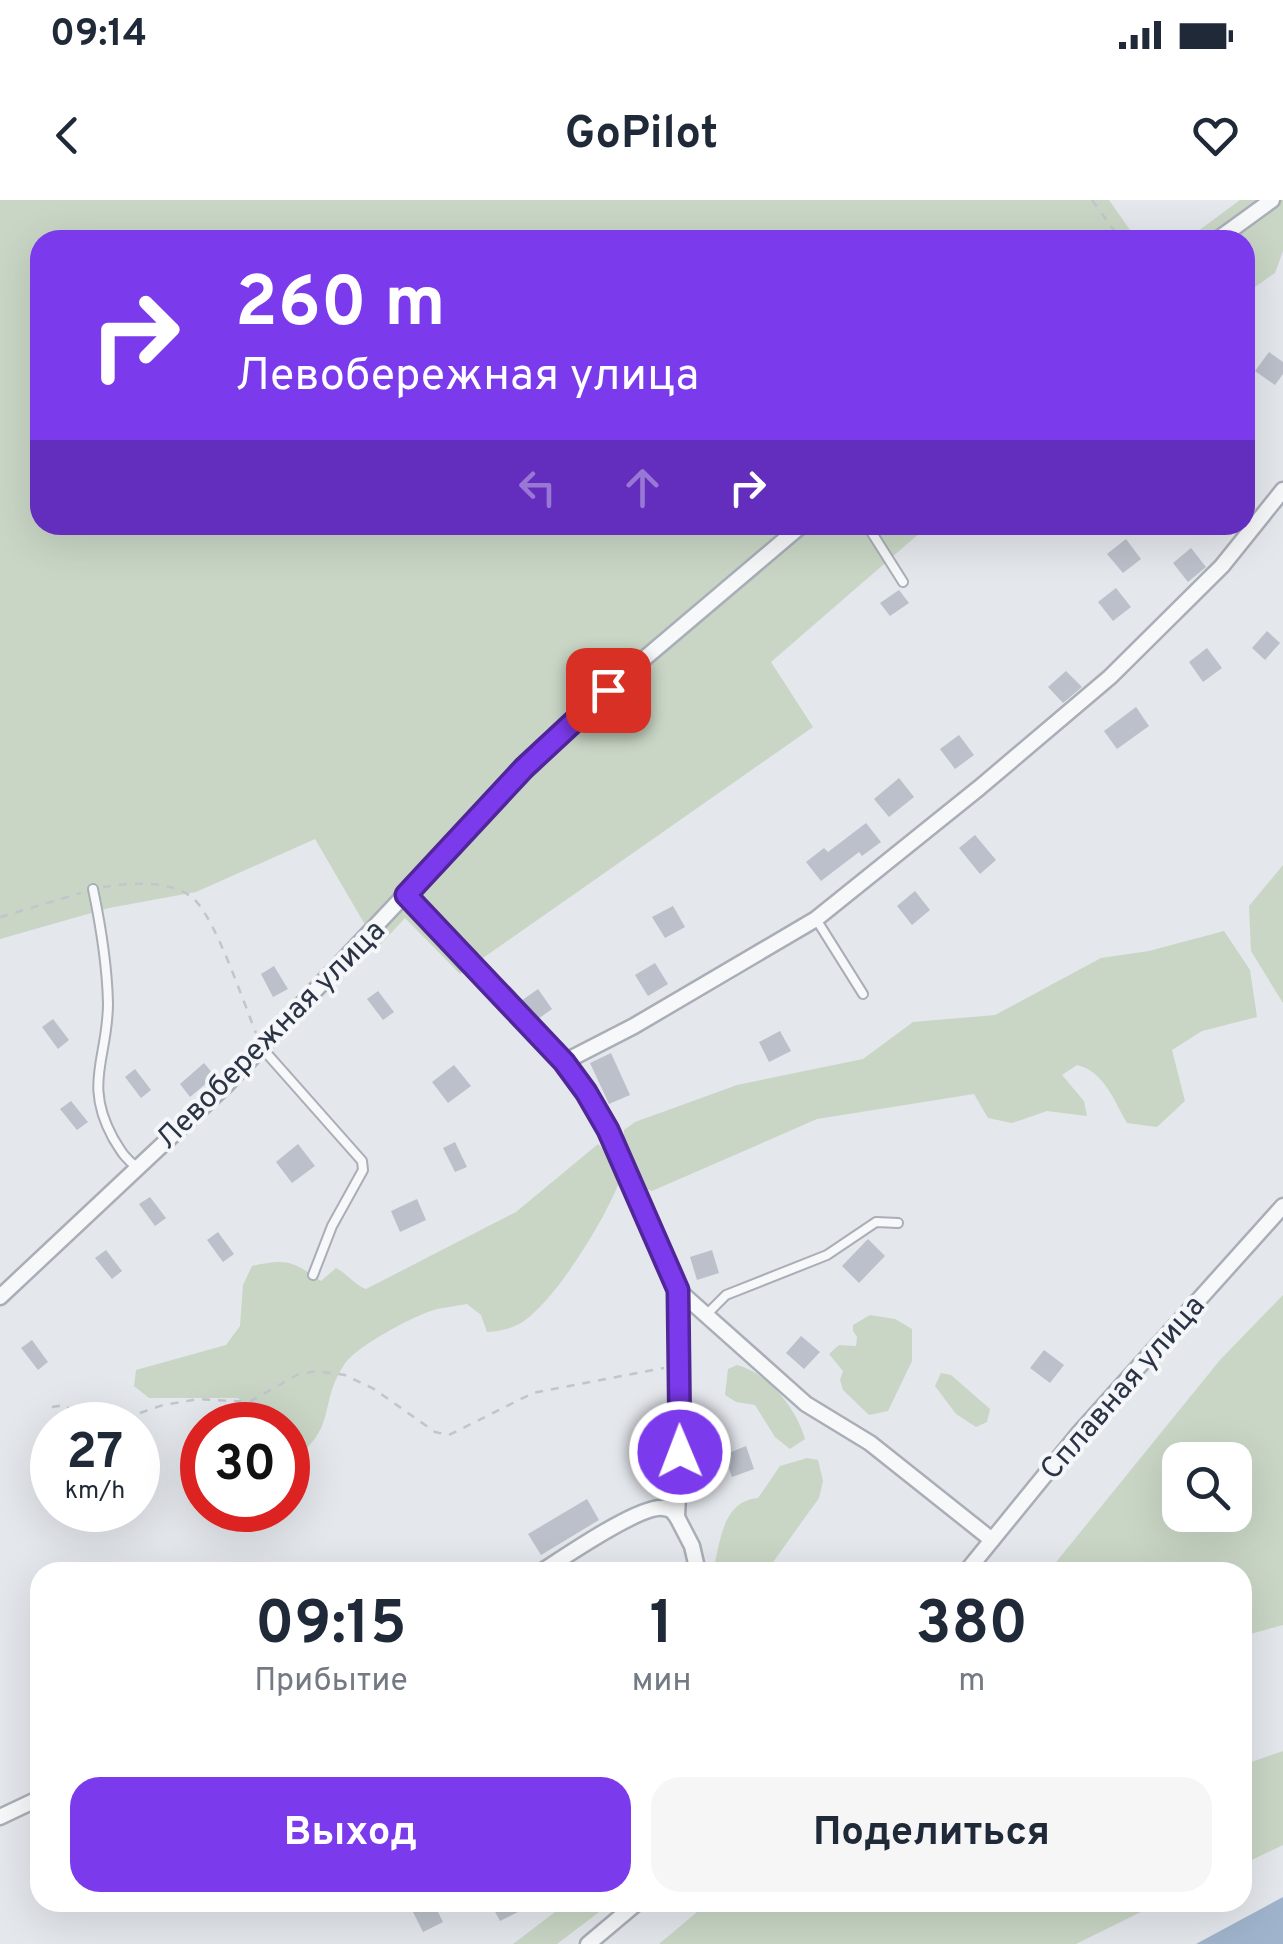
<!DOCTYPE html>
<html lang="ru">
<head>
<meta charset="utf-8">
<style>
  :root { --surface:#fff; --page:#f6f6f7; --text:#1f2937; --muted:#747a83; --accent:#7c3aed }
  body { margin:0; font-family:Overpass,sans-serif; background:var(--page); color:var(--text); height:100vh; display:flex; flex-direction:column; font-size:38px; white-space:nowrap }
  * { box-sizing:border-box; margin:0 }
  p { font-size:32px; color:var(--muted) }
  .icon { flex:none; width:55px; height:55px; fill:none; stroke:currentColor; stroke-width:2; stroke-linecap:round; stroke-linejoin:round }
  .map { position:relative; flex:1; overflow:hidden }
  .sheet { position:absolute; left:30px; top:1362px; width:1222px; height:350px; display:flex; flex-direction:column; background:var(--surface); border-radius:30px; box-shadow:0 10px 40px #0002 }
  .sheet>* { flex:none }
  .guide { position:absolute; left:30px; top:30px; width:1225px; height:305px; border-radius:30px; box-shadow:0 10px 40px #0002; background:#7c3aed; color:#fff; overflow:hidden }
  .buttons { position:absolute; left:1162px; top:1242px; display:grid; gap:20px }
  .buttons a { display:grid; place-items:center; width:90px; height:90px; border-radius:20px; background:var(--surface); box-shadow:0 10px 40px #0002; font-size:50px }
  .speed { position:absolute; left:30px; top:1202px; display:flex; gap:20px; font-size:50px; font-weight:700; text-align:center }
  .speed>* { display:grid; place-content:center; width:130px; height:130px; border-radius:50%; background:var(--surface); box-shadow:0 10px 40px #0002; line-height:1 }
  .speed small { font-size:25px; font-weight:400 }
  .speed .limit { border:15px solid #d22; background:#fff; color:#111 }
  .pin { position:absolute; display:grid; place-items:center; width:85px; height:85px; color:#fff; margin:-42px; border-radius:20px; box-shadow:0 5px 15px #0006 }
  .me { position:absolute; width:110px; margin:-55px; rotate:359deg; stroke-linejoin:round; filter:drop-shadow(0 0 8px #0008) }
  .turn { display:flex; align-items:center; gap:35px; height:210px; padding:0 40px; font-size:45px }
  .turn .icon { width:130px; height:130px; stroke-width:2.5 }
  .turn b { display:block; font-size:70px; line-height:85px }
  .lanes { display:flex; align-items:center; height:95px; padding:0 40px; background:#0003; justify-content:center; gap:50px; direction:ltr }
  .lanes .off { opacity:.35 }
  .eta { display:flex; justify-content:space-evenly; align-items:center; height:170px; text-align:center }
  .eta b { font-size:60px; font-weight:700; line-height:70px }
  .primary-button { display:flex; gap:20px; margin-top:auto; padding:20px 40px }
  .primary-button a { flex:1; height:115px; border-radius:30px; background:var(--accent); color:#fff; font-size:40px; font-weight:700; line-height:115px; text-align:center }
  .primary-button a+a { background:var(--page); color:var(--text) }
  .status { display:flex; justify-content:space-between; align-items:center; height:70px; padding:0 50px; background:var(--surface); direction:ltr }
  .status svg { height:28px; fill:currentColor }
  header { display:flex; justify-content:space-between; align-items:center; height:130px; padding:0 40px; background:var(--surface); font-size:45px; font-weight:700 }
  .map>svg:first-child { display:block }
</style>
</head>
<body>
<div class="status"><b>09:14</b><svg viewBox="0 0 49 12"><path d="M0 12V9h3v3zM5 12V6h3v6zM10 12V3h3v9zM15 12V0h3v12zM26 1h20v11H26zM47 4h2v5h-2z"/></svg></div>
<header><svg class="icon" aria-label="back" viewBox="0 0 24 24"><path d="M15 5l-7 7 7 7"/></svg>GoPilot<svg class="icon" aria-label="heart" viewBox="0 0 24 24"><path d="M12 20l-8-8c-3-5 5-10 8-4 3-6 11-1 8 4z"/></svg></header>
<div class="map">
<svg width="1283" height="1744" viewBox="0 0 1283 1744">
  <rect width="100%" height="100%" fill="#e4e7ec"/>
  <g fill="#c9d6c5" fill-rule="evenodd">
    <polygon points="0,0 1109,0 1137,40 40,40 40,325 929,325 771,462 813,527 460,774 405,718 378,747 315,639 196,692 109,708 0,739"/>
    <polygon points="1240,0 1283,0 1283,51 1275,73 1245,94 1245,40 1186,40"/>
    <polygon points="1283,665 1283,803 1251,751 1249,706"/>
    <path d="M 1224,731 L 1250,770 L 1257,817 L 1202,831 L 1172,850 L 1185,901 L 1157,927 L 1127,923 C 1114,901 1104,871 1077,865 L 1062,875 L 1084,901 L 1087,916 L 1047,911 L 1012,923 L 988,918 L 974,894 L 817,919 L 652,991 L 643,988 L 624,942 L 624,930 L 635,922 L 737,885 L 863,859 L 913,822 L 995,815 L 1101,758 L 1149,751 Z"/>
    <path d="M 598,944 L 610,957 L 620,980 C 606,1018 557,1098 524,1121 C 512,1129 501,1131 487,1132 L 481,1115 L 467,1104 C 457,1106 447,1107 437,1109 C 415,1115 356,1146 344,1165 C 317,1206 340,1228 288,1263 L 288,1225 L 243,1225 L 248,1207 L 238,1198 L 149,1198 L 134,1186 L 136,1170 L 226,1145 L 240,1126 L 243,1085 L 252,1066 C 286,1058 293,1061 321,1081 L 336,1068 C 348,1074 353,1084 366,1089 L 516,1012 Z"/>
    <path d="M 1283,1095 L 1283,1425 L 1243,1436 L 1242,1372 L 1048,1372 L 1220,1160 ZM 1180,1260 L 1235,1260 L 1235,1315 L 1180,1315 Z"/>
    <polygon points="870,1115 895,1119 912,1129 912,1161 888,1211 869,1215 843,1190 840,1180 843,1171 829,1154 839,1145 856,1146 857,1137 853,1131 853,1125"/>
    <path d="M 737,1165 C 768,1173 797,1209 805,1239 L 790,1249 L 775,1237 L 755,1205 L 736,1202 L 725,1195 L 728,1169 Z"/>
    <polygon points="941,1173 951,1175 990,1209 987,1222 976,1227 956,1214 935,1186"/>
    <path d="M 807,1258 L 818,1260 L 823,1281 L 819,1298 L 766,1372 L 713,1372 C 720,1343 722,1301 758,1298 L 780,1266 Z"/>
    <polygon points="1283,1551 1283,1645 1243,1664 1243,1565"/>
    <polygon points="709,1702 1159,1702 1159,1703 1076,1744 659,1744"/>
    <polygon points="567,1703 611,1703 557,1744 513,1744"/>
  </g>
  <polygon fill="#9fb4cc" points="1283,1697 1283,1744 1196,1744"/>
  <g fill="#bbc0ca">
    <polygon points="1269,152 1283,162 1283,174 1275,185 1255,171"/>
    <polygon points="1126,339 1141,359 1123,373 1107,354"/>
    <polygon points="1191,348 1206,367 1188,382 1173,363"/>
    <polygon points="1116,388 1131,407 1113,421 1098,402"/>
    <polygon points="899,390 909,403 890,416 880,403"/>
    <polygon points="1267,431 1280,443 1265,460 1252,448"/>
    <polygon points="1207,448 1222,468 1203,482 1189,462"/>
    <polygon points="1066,471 1082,487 1063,503 1048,487"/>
    <polygon points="1136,507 1149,526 1117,549 1104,531"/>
    <polygon points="959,535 974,555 955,569 940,549"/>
    <polygon points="899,578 914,597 889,617 874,599"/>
    <polygon points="866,623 881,642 862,656 859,652 821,681 806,662 824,648 828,652"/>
    <polygon points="975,635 996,660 980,674 959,648"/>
    <polygon points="915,691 930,710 912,725 897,706"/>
    <polygon points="673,706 685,727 665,738 652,717"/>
    <polygon points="655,763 668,784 648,796 635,775"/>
    <polygon points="274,766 288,789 273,797 261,774"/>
    <polygon points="538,789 552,809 538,819 521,801"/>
    <polygon points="378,791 394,812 383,820 367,799"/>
    <polygon points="53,819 69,840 58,849 42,827"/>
    <polygon points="780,831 791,851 769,862 759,842"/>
    <polygon points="611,853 630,895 609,904 590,863"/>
    <polygon points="204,863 215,876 190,897 180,884"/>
    <polygon points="454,865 471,886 448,903 432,882"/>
    <polygon points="135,869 151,890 141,898 125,877"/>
    <polygon points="71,901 88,922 77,930 60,909"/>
    <polygon points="455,942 467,967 455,972 443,948"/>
    <polygon points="298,944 315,966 292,983 276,962"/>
    <polygon points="150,997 166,1018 155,1026 139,1004"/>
    <polygon points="417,999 426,1020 400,1032 391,1011"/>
    <polygon points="218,1032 234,1054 223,1062 207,1040"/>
    <polygon points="868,1039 885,1056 859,1083 842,1066"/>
    <polygon points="106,1050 122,1071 112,1079 95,1058"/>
    <polygon points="712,1050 719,1073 697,1080 690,1057"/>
    <polygon points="801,1136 820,1152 804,1169 786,1153"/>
    <polygon points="32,1140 48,1162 38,1170 21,1148"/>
    <polygon points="1044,1150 1064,1165 1050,1183 1030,1168"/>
    <polygon points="746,1246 754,1269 732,1277 724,1255"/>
    <polygon points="587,1299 599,1320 541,1355 528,1334"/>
    <polygon points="427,1702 433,1702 443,1722 423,1732 412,1710"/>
    <polygon points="490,1702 538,1702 500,1721"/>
  </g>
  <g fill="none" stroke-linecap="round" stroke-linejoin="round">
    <g stroke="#a9aeb7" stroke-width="12">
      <g id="lane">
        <polyline points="867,325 903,382"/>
        <path d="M 93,689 C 101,727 107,764 108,803 C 108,858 83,883 113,938 C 121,951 125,959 137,967"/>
        <polyline points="816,719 863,794"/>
        <polyline points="262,848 362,961 363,970 332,1026 313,1075"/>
        <polyline points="706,1115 726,1095 827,1055 876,1022 898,1023"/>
      </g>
    </g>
    <g stroke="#a9aeb7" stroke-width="19">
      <g id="street">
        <polyline points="1217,40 1272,0"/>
        <polyline points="406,695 564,862 587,892 608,930 678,1090 806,1204 870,1243 992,1340"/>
        <polyline points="564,862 634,826 816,719 979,588 1110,477 1222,366 1283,290"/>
        <polyline points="678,1090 681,1230 677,1317 692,1346 698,1372"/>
        <polyline points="0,1097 227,884 524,568 586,508 802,325"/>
        <path d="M 541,1372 C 563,1358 639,1305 663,1308 C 672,1309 672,1311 677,1317"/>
        <polyline points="966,1372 1080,1232 1283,1006"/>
        <polyline points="0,1617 40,1598"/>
        <polyline points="588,1744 638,1702"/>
      </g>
    </g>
    <g stroke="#c2c5cb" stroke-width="2.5" stroke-dasharray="8 8" stroke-linecap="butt">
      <polyline points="1092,0 1121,40"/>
      <path d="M 103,687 C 130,683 171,679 194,699 C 216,720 243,801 256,833"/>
      <polyline points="0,717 81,693"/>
      <polyline points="52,1207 64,1205 91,1224 108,1224 163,1205 199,1199 249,1202 297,1175 316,1171 345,1175 374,1189 435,1232 449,1235 533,1193 664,1168"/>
    </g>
    <use href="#lane" stroke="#f7f8fa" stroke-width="8"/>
    <use href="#street" stroke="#f7f8fa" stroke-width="14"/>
  </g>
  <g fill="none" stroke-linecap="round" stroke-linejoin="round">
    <g stroke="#51269a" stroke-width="25">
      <polyline id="route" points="608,490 524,568 406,695 564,862 586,892 608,930 678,1090 680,1252"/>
    </g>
    <use href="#route" stroke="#7c3aed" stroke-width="18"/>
  </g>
  <g text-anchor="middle" stroke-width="8" stroke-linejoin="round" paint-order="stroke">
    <g font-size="30" fill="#2b3445" stroke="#f4f6f9">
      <text transform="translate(270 834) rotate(-45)" y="10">Левобережная улица</text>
      <text transform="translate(1122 1187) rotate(-49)" y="10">Сплавная улица</text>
    </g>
  </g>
</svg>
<div class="buttons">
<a><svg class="icon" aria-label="search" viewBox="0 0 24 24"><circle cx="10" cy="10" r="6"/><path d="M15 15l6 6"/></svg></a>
</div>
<div class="speed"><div>27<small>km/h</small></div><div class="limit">30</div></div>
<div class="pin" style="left:608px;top:490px;background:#d93025"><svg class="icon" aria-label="arrive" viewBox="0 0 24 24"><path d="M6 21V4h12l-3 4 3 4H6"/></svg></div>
<svg class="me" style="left:680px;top:1252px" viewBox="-20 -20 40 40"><circle r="17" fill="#7c3aed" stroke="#fff" stroke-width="3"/><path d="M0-11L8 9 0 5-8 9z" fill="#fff"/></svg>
<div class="guide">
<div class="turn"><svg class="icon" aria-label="right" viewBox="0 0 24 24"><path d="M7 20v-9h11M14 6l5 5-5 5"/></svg><div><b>260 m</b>Левобережная улица</div></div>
<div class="lanes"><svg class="icon off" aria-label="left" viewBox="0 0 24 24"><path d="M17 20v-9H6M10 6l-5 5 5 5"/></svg><svg class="icon off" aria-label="ahead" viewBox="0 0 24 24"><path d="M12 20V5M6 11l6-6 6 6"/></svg><svg class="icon" aria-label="right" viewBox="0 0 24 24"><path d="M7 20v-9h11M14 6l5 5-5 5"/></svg></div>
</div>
<section class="sheet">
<div class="eta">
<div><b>09:15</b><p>Прибытие</p></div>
<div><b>1</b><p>мин</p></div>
<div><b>380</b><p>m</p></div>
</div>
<div class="primary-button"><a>Выход</a><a>Поделиться</a></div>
</section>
</div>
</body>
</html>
